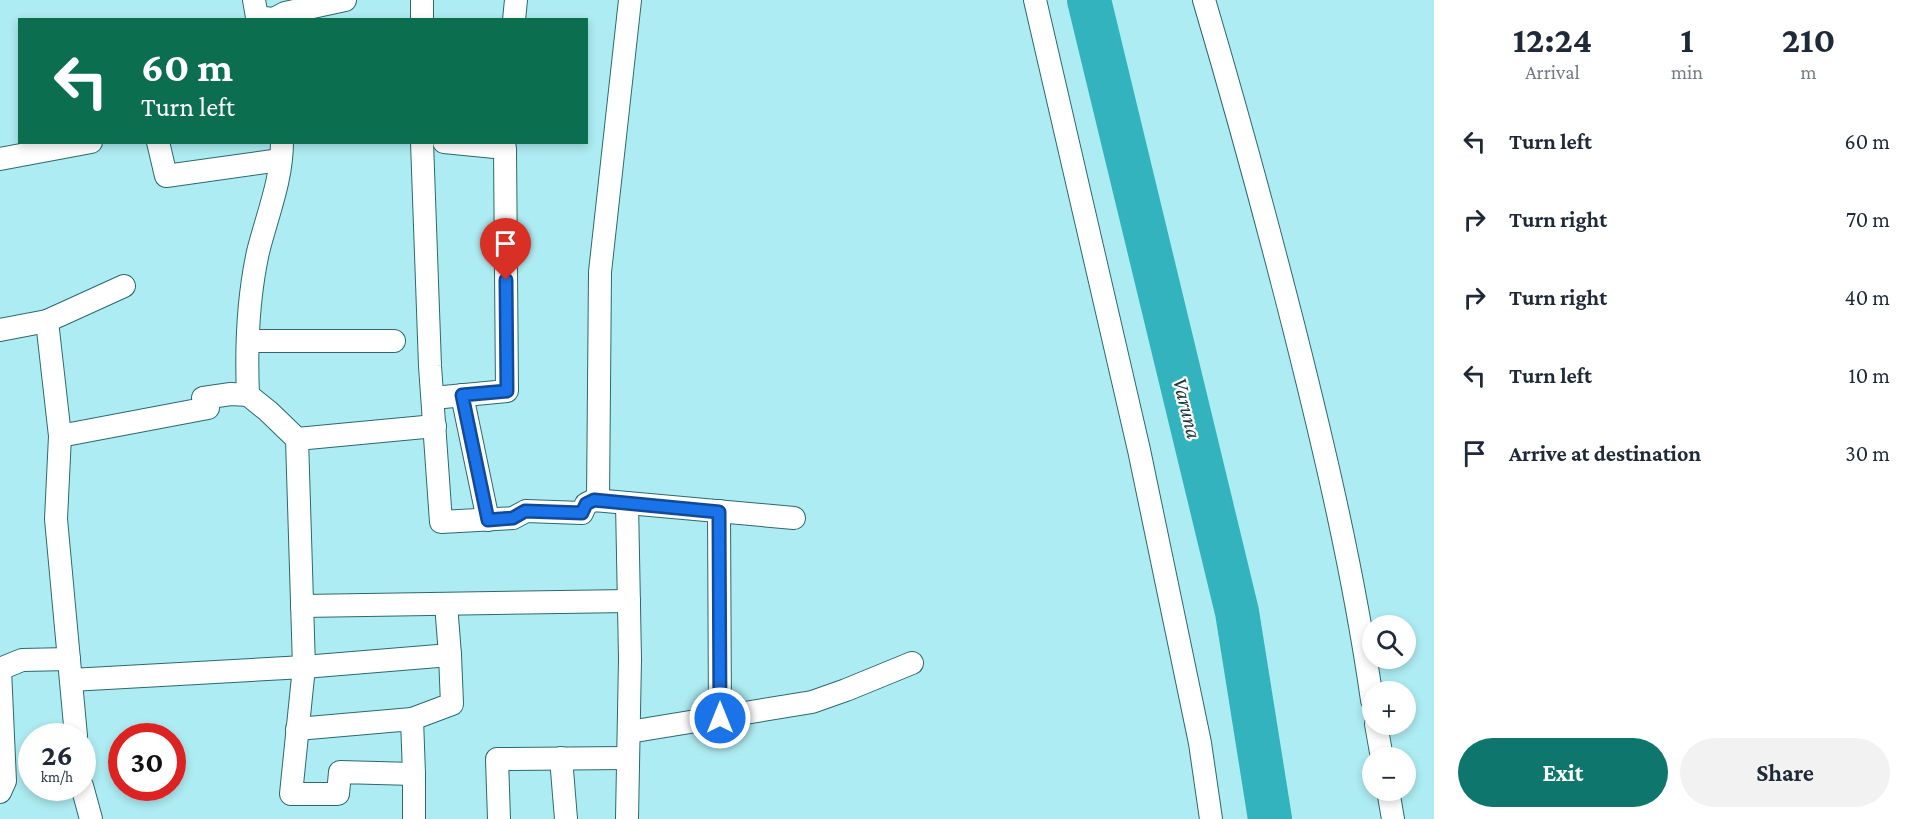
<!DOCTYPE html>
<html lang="en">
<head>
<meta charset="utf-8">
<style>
  :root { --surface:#fff; --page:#f2f2f3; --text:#1f2937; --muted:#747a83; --accent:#0f766e }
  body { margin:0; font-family:"Crimson Pro",serif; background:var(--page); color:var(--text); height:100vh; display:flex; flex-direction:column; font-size:22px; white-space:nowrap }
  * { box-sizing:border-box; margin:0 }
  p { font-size:20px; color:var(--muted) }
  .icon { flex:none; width:33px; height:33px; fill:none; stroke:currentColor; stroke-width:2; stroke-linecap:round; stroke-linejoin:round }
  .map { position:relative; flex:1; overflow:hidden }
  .sheet { display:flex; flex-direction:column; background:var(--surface); width:480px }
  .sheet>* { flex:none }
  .guide { position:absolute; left:18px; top:18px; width:570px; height:126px; border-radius:0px; box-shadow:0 3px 9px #0003; background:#0b6e4f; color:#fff; overflow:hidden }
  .buttons { position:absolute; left:1362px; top:615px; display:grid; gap:12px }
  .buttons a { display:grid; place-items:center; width:54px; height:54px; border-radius:50%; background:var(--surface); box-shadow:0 3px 9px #0003; font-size:30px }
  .speed { position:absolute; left:18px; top:723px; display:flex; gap:12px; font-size:30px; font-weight:700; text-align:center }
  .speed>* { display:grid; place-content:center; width:78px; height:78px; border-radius:50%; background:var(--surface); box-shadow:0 3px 9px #0003; line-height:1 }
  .speed small { font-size:15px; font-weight:400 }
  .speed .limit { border:9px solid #d22; background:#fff; color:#111 }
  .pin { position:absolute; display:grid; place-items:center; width:51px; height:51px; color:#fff; margin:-62px -26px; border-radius:50% 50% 50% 0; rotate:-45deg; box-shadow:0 0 6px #0007 }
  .pin .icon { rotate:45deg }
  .me { position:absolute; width:66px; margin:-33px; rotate:0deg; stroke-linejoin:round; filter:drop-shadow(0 0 4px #0008) }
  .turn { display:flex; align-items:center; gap:21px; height:126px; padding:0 24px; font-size:27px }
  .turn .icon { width:78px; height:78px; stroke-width:2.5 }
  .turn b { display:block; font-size:42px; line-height:51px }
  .eta { display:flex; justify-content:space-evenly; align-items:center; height:102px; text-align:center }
  .eta b { font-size:36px; font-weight:700; line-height:42px }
  .action { display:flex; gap:12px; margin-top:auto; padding:12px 24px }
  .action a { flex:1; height:69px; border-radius:36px; background:var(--accent); color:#fff; font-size:24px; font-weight:700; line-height:69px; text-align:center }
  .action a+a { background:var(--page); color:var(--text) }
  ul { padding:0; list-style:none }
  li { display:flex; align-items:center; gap:18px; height:78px; padding:0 24px }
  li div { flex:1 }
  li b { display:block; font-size:22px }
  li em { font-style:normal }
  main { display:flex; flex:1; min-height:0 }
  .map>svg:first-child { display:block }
</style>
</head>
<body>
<main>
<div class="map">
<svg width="1434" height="819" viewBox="0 0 1434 819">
  <rect width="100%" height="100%" fill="#adecf2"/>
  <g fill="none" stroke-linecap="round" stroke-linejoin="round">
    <polyline stroke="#32b3be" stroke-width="44" points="1089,0 1237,612 1270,819"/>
    <g stroke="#2b696e" stroke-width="24">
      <g id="minor">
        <polyline points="254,0 257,17 272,19"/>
        <polyline points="1035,0 1139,450 1200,743 1211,819"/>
        <path d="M 1204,0 C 1236,108 1266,218 1294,328 C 1325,451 1354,574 1372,700"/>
        <polyline points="272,20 285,13 345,0"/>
        <polyline points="422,20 422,0"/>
        <polyline points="514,20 516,0"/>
        <polyline points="158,142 166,176 280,160"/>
        <polyline points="422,142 430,366 441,522 513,518 526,511 582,513 586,504 594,500 794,518"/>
        <polyline points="0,159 91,142"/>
        <polyline points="0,330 47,321"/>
        <polyline points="248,341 394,341"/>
        <polyline points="248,395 268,411 297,439 304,667 291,794 338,794 340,772 414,774 414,819"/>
        <polyline points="462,395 488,520"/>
        <polyline points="433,398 507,391 505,148 444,142"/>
        <path d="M 60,436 L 208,408 L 203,398 L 231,394 L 248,395 C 246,348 248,298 258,252 C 267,216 282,180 282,142"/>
        <polyline points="297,439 435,426"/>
        <polyline points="598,500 600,272 630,0"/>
        <polyline points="627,503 630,659 627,819"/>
        <polyline points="719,511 720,718"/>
        <polyline points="302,606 629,601"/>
        <polyline points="0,669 22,660 69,659"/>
        <polyline points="71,680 304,667 450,655 446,604"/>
        <polyline points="412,719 452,704 450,655"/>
        <polyline points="1376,724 1382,758"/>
        <polyline points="297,729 412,719 414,774"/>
        <polyline points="629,732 812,702 846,690 912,663"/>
        <polyline points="76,736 56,519 60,436 47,321 124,286"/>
        <polyline points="561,758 566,819"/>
        <polyline points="82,786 91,819"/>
        <polyline points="1388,790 1393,819"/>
        <polyline points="0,792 5,781 0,669"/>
        <polyline points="499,819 497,759 628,758"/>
      </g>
    </g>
    <use href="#minor" stroke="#fff" stroke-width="22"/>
  </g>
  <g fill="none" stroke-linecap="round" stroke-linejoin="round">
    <g stroke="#114b97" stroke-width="15">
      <polyline id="route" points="506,280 507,391 462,395 488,520 513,518 525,511 582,513 586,504 594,500 719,512 720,718"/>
    </g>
    <use href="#route" stroke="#1a73e8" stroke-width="10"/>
  </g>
  <g text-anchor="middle" stroke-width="4.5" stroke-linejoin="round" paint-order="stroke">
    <g font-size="22" font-style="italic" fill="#1f3a3d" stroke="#fff">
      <text transform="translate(1188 408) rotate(76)" y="8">Varuna</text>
    </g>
  </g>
</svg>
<div class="buttons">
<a><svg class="icon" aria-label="search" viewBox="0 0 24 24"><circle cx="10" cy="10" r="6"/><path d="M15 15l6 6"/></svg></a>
<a>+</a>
<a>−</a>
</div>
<div class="speed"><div>26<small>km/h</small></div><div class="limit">30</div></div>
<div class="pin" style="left:506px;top:280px;background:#d93025"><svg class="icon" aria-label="arrive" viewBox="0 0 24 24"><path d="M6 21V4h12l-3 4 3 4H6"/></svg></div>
<svg class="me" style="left:720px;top:718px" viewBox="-20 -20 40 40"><circle r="17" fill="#1a73e8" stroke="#fff" stroke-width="3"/><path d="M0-11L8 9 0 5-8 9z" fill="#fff"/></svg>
<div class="guide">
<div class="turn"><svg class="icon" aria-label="left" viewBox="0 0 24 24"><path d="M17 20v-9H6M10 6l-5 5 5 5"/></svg><div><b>60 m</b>Turn left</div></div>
</div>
</div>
<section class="sheet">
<div class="eta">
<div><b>12:24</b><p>Arrival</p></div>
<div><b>1</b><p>min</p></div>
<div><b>210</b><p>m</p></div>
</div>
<ul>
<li><svg class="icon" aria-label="left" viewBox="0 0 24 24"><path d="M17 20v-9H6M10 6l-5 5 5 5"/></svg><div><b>Turn left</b></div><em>60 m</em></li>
<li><svg class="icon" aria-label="right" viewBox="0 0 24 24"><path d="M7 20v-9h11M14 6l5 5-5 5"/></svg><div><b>Turn right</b></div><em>70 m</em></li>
<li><svg class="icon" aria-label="right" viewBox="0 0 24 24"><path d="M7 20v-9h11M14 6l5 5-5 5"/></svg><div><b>Turn right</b></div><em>40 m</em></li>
<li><svg class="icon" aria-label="left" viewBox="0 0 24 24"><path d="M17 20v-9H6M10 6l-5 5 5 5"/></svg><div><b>Turn left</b></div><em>10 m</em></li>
<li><svg class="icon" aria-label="arrive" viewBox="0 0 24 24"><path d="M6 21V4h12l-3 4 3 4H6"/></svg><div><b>Arrive at destination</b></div><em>30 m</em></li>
</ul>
<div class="action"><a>Exit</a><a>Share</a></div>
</section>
</main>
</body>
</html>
